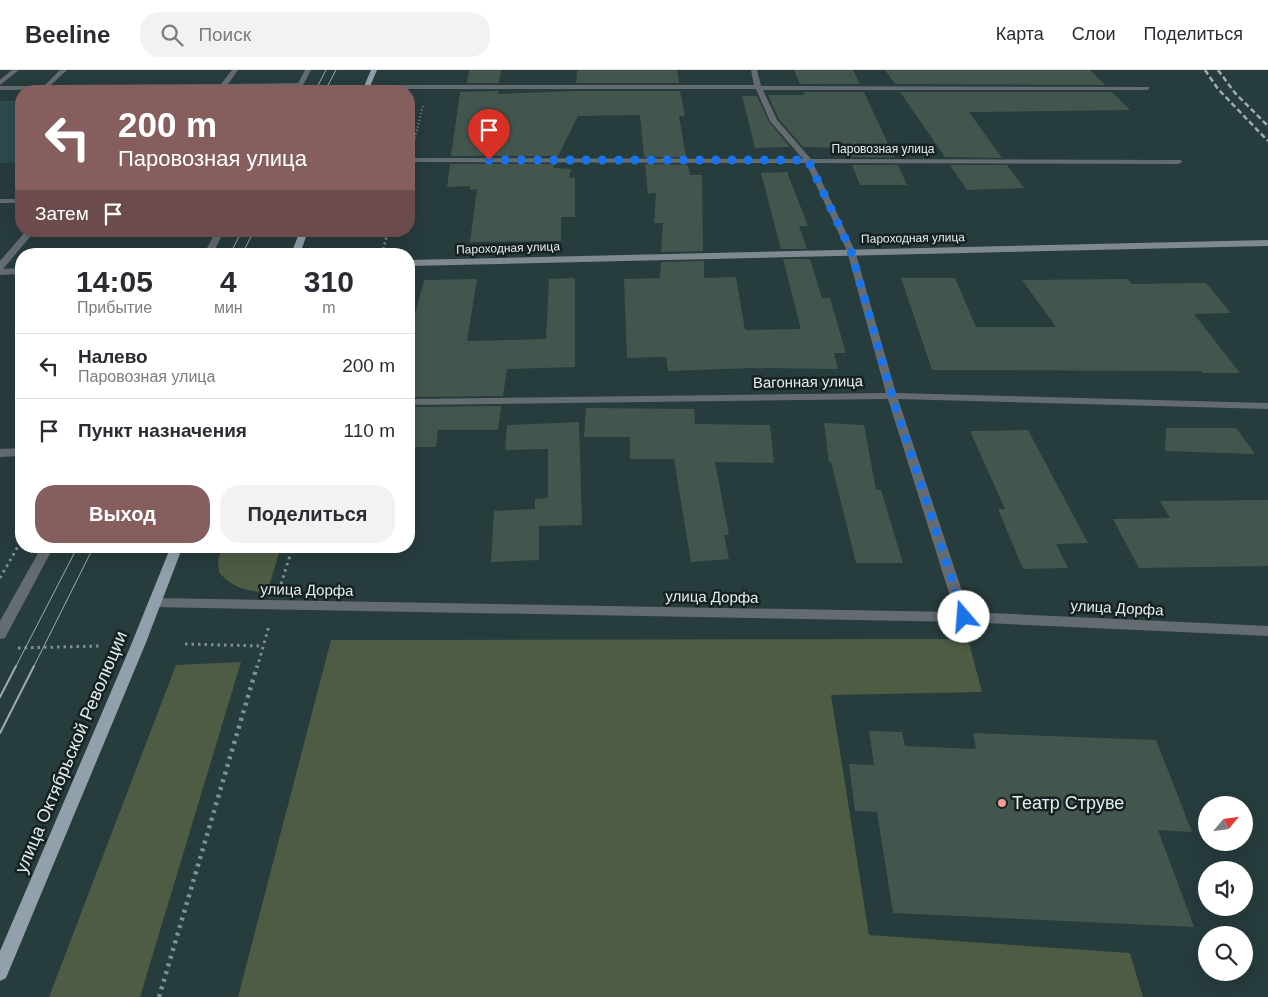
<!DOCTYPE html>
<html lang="ru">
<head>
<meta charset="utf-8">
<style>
  :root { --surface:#fff; --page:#f2f2f3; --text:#2b2b33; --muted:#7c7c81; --line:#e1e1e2; --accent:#865e5e }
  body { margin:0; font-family:Helvetica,sans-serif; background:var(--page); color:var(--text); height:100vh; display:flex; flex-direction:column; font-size:19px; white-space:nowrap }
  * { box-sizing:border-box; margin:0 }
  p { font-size:16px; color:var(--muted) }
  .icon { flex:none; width:28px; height:28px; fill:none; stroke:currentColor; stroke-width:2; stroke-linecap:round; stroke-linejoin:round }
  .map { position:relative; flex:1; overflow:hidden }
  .side { position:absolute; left:15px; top:178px; width:400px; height:305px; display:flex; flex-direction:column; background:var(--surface); border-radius:20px; box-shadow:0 5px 20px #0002 }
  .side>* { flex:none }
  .top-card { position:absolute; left:15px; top:15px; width:400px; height:152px; border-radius:20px; box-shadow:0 5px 20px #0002; background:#865e5e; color:#fff; overflow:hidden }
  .needle { width:32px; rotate:61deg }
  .fabs { position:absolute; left:1198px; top:726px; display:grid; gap:10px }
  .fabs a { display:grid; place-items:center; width:55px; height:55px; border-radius:50%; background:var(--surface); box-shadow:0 5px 20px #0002; font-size:25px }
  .pin { position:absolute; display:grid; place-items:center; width:42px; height:42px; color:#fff; margin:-51px -21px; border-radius:50% 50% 50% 0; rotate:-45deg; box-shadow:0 0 5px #0007 }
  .pin .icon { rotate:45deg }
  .me { position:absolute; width:55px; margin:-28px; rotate:342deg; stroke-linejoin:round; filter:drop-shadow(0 0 4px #0008) }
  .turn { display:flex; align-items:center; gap:18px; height:105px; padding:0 20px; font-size:22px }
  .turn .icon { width:65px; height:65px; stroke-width:2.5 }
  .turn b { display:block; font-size:35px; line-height:42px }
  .then { display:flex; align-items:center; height:48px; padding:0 20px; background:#0003; gap:10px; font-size:19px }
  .eta { display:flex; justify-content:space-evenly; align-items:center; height:85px; text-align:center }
  .eta b { font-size:30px; font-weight:700; line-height:35px }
  .action { display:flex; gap:10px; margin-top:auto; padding:10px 20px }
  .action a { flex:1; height:58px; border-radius:20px; background:var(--accent); color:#fff; font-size:20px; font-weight:700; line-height:58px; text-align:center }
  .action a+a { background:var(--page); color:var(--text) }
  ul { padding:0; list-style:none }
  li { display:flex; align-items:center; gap:15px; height:65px; padding:0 20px; border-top:1px solid var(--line) }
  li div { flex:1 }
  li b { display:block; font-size:19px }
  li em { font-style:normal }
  header { display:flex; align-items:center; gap:30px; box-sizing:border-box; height:70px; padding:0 25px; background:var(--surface); border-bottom:1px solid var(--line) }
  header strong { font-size:24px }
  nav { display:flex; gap:28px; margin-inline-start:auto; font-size:18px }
  .search { width:350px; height:45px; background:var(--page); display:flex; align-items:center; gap:12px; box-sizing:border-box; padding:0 18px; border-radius:20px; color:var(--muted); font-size:19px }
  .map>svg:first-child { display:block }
</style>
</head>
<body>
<header>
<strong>Beeline</strong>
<div class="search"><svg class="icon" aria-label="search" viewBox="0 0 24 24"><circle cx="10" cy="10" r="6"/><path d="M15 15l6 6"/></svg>Поиск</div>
<nav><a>Карта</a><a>Слои</a><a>Поделиться</a></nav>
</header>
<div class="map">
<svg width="1268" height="927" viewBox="0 0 1268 927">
  <rect width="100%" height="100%" fill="#273c3d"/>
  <rect fill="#2d4a4d" x="0" y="31" width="21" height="62"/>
  <g fill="#4e5c44">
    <path d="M 223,476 L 281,476 L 267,523 C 246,520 233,519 219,502 L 218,490 Z"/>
    <polygon points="968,569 982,622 831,625 869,865 1130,883 1143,927 238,927 331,570"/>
    <polygon points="241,592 140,927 49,927 176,595"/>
  </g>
  <g fill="#43564d">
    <polygon points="469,0 501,0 499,13 467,13"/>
    <polygon points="577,0 677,0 679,13 576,13"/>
    <polygon points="794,0 853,0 860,14 800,14"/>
    <polygon points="885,0 1090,0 1105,15 895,14"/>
    <polygon points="498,21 498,24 576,21 680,21 685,46 679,46 686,87 644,87 640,45 578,46 558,86 451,86 460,22"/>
    <polygon points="803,22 864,22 894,87 849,87 846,78 803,77 779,49 768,25 805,25"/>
    <polygon points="900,22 1112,22 1130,40 969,42 1002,88 945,87"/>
    <polygon points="742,26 757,26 769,52 790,77 755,78"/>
    <polygon points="450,94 555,94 553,98 571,99 569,108 575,107 575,147 561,147 561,171 470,172 477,119 470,120 470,116 447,117"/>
    <polygon points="645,94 688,95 690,105 702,105 703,181 661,182 663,153 654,153 656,123 648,124"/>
    <polygon points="852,95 898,95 907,115 860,115"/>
    <polygon points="950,95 1007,95 1024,118 967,120"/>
    <polygon points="787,102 808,156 799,156 807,179 781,179 761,103"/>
    <polygon points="783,189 810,189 822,228 830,228 846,283 834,283 838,299 753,298 668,301 666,287 627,288 624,209 660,208 661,192 704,191 704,208 736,207 745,260 801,259"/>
    <polygon points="575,208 575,297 507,299 503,326 409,327 409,268 424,210 477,209 467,271 546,269 549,209"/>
    <polygon points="901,208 955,208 976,257 1056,257 1022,210 1128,209 1131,214 1206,213 1231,243 1194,244 1240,303 1203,303 1201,301 932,300"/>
    <polygon points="501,336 498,360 438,360 436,377 409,377 409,337"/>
    <polygon points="586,338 694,339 695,354 770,355 774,393 715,392 729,465 724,465 729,489 691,492 674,389 630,389 630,367 584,367"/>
    <polygon points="579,352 582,455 539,456 539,490 491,492 494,441 535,439 535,429 548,428 548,379 505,380 507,355"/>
    <polygon points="824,353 864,355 876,420 881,420 903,493 856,493 831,392 829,392"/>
    <polygon points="1166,358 1236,358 1255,384 1165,381"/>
    <polygon points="1028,360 1088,473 1056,474 1068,498 1023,499 998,439 1005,439 970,361"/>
    <polygon points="1268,430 1268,496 1139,498 1113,449 1170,448 1160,431"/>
    <polygon points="869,661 902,662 905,676 976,679 973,663 1156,670 1192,762 1158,760 1194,857 893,843 877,742 855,741 849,694 874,695"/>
  </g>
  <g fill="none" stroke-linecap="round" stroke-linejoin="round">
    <polyline stroke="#809191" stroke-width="2" stroke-dasharray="1 2.5" stroke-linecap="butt" points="414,71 423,36"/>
    <polyline stroke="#809191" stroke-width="2.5" stroke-dasharray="2 3" stroke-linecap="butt" points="382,184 388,161"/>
    <g stroke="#809191" stroke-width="3" stroke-dasharray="2.5 4" stroke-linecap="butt">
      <polyline points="0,508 21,471"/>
      <polyline points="281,514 293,476"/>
      <polyline points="185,574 263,576"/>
      <polyline points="18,578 100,576"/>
      <polyline points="257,598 269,556"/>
    </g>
    <polyline stroke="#809191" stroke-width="4.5" stroke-dasharray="3 5" stroke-linecap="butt" points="159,927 257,596"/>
    <g fill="#656c71" fill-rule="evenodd">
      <polygon points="60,0 67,0 51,15 221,14 232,0 238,0 228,14 300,13 303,15 300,17 225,18 222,21 216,21 218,18 0,20 0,16 44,16"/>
      <rect x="0" y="129" width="21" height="4"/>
      <polygon points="26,161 35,161 3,199 0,200 0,191"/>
      <polygon points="21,378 21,386 0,387 0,379"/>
    </g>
    <g fill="#656c71" fill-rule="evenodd">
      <polygon points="12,0 19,0 0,15 0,10"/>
      <polygon points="305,0 311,0 300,21 294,21"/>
      <polygon points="751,0 757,0 761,16 1149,17 1149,19 1147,20 763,20 777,50 811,89 1181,90 1182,92 1178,94 813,93 855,181 896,323 1268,333 1268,339 898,329 969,542 1268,556 1268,566 964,552 150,537 148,533 150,529 155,528 955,542 888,329 409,335 409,329 886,323 847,181 806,93 409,92 409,88 803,89 770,51 756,19 367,19 364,17 367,15 754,15"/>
      <polygon points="216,161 224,161 213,184 204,184"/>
      <polygon points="21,198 21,204 0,205 0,199"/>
      <polygon points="42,476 54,476 5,568 0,569 0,551"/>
    </g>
    <polygon fill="#7e8991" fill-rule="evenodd" points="1268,170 1268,176 409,196 409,190"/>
    <g fill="#91a0aa" fill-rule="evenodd">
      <polygon points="371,0 377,0 368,21 362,21"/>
      <polygon points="300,161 308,161 300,184 291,184"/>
      <polygon points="171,476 183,476 145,575 6,908 0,911 0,881 131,575"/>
    </g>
    <g stroke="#9dadad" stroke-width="1">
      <polyline points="315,21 326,0"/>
      <polyline points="325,21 336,0"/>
      <polyline points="230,184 242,161"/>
      <polyline points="242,184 254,161"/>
      <polyline points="15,598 78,476"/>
      <polyline points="33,598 94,476"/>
    </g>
    <g stroke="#9dadad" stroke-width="2">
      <polyline points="0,627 16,596"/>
      <polyline points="0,663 34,596"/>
    </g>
    <g stroke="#9dadad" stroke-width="2.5" stroke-dasharray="5.5 3" stroke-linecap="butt">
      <polyline points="1205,0 1218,19 1268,71"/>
      <polyline points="1218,0 1235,23 1268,56"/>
    </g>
  </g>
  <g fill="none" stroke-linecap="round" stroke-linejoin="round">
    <polyline stroke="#1a73e8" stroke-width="9" stroke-dasharray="0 16.2" points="489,90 808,90 851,181 892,326 964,547"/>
  </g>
  <circle fill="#f59c92" stroke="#172121" stroke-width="2" cx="1002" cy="733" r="5"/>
  <g text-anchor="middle" stroke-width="5" stroke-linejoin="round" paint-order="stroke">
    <g font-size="12" fill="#e2efef" stroke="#172121">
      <text x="883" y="83">Паровозная улица</text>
      <text transform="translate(913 168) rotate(-1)" y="4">Пароходная улица</text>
      <text transform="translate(508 178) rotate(-2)" y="4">Пароходная улица</text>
    </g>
    <g font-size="15" fill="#e2efef" stroke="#172121">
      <text transform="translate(808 312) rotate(-1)" y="5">Вагонная улица</text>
      <text transform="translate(307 520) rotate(1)" y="5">улица Дорфа</text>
      <text transform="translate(712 527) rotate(1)" y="5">улица Дорфа</text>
      <text transform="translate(1117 538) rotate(3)" y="5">улица Дорфа</text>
    </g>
    <g font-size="18" fill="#e2efef" stroke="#172121">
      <text transform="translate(71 682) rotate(-67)" y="6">улица Октябрьской Революции</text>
    </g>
    <g font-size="18" fill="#e2efef" stroke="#172121" text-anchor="start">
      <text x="1012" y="739">Театр Струве</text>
    </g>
  </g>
</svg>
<div class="fabs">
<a><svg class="needle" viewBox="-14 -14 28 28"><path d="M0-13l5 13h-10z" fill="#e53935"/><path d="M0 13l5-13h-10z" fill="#7c7c81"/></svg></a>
<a><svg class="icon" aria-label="sound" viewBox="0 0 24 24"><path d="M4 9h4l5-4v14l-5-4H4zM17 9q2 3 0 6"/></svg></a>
<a><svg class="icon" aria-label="search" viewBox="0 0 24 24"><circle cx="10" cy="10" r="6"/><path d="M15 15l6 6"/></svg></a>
</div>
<div class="pin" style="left:489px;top:90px;background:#d93025"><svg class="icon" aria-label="arrive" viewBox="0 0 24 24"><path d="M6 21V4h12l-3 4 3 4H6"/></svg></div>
<svg class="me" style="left:964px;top:547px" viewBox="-20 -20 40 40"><circle r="19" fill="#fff"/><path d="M0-13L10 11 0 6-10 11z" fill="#1a73e8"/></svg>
<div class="top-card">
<div class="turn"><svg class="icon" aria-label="left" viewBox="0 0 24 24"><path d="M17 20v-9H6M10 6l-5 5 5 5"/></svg><div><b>200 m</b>Паровозная улица</div></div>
<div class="then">Затем<svg class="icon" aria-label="arrive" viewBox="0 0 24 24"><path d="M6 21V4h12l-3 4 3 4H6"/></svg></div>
</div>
<section class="side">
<div class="eta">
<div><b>14:05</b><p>Прибытие</p></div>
<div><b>4</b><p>мин</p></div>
<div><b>310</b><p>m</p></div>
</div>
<ul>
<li><svg class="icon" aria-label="left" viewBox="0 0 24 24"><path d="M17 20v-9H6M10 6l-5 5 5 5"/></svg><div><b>Налево</b><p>Паровозная улица</p></div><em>200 m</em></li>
<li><svg class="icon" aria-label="arrive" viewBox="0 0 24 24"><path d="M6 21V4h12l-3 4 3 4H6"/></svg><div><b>Пункт назначения</b></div><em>110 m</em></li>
</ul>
<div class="action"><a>Выход</a><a>Поделиться</a></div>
</section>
</div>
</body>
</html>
